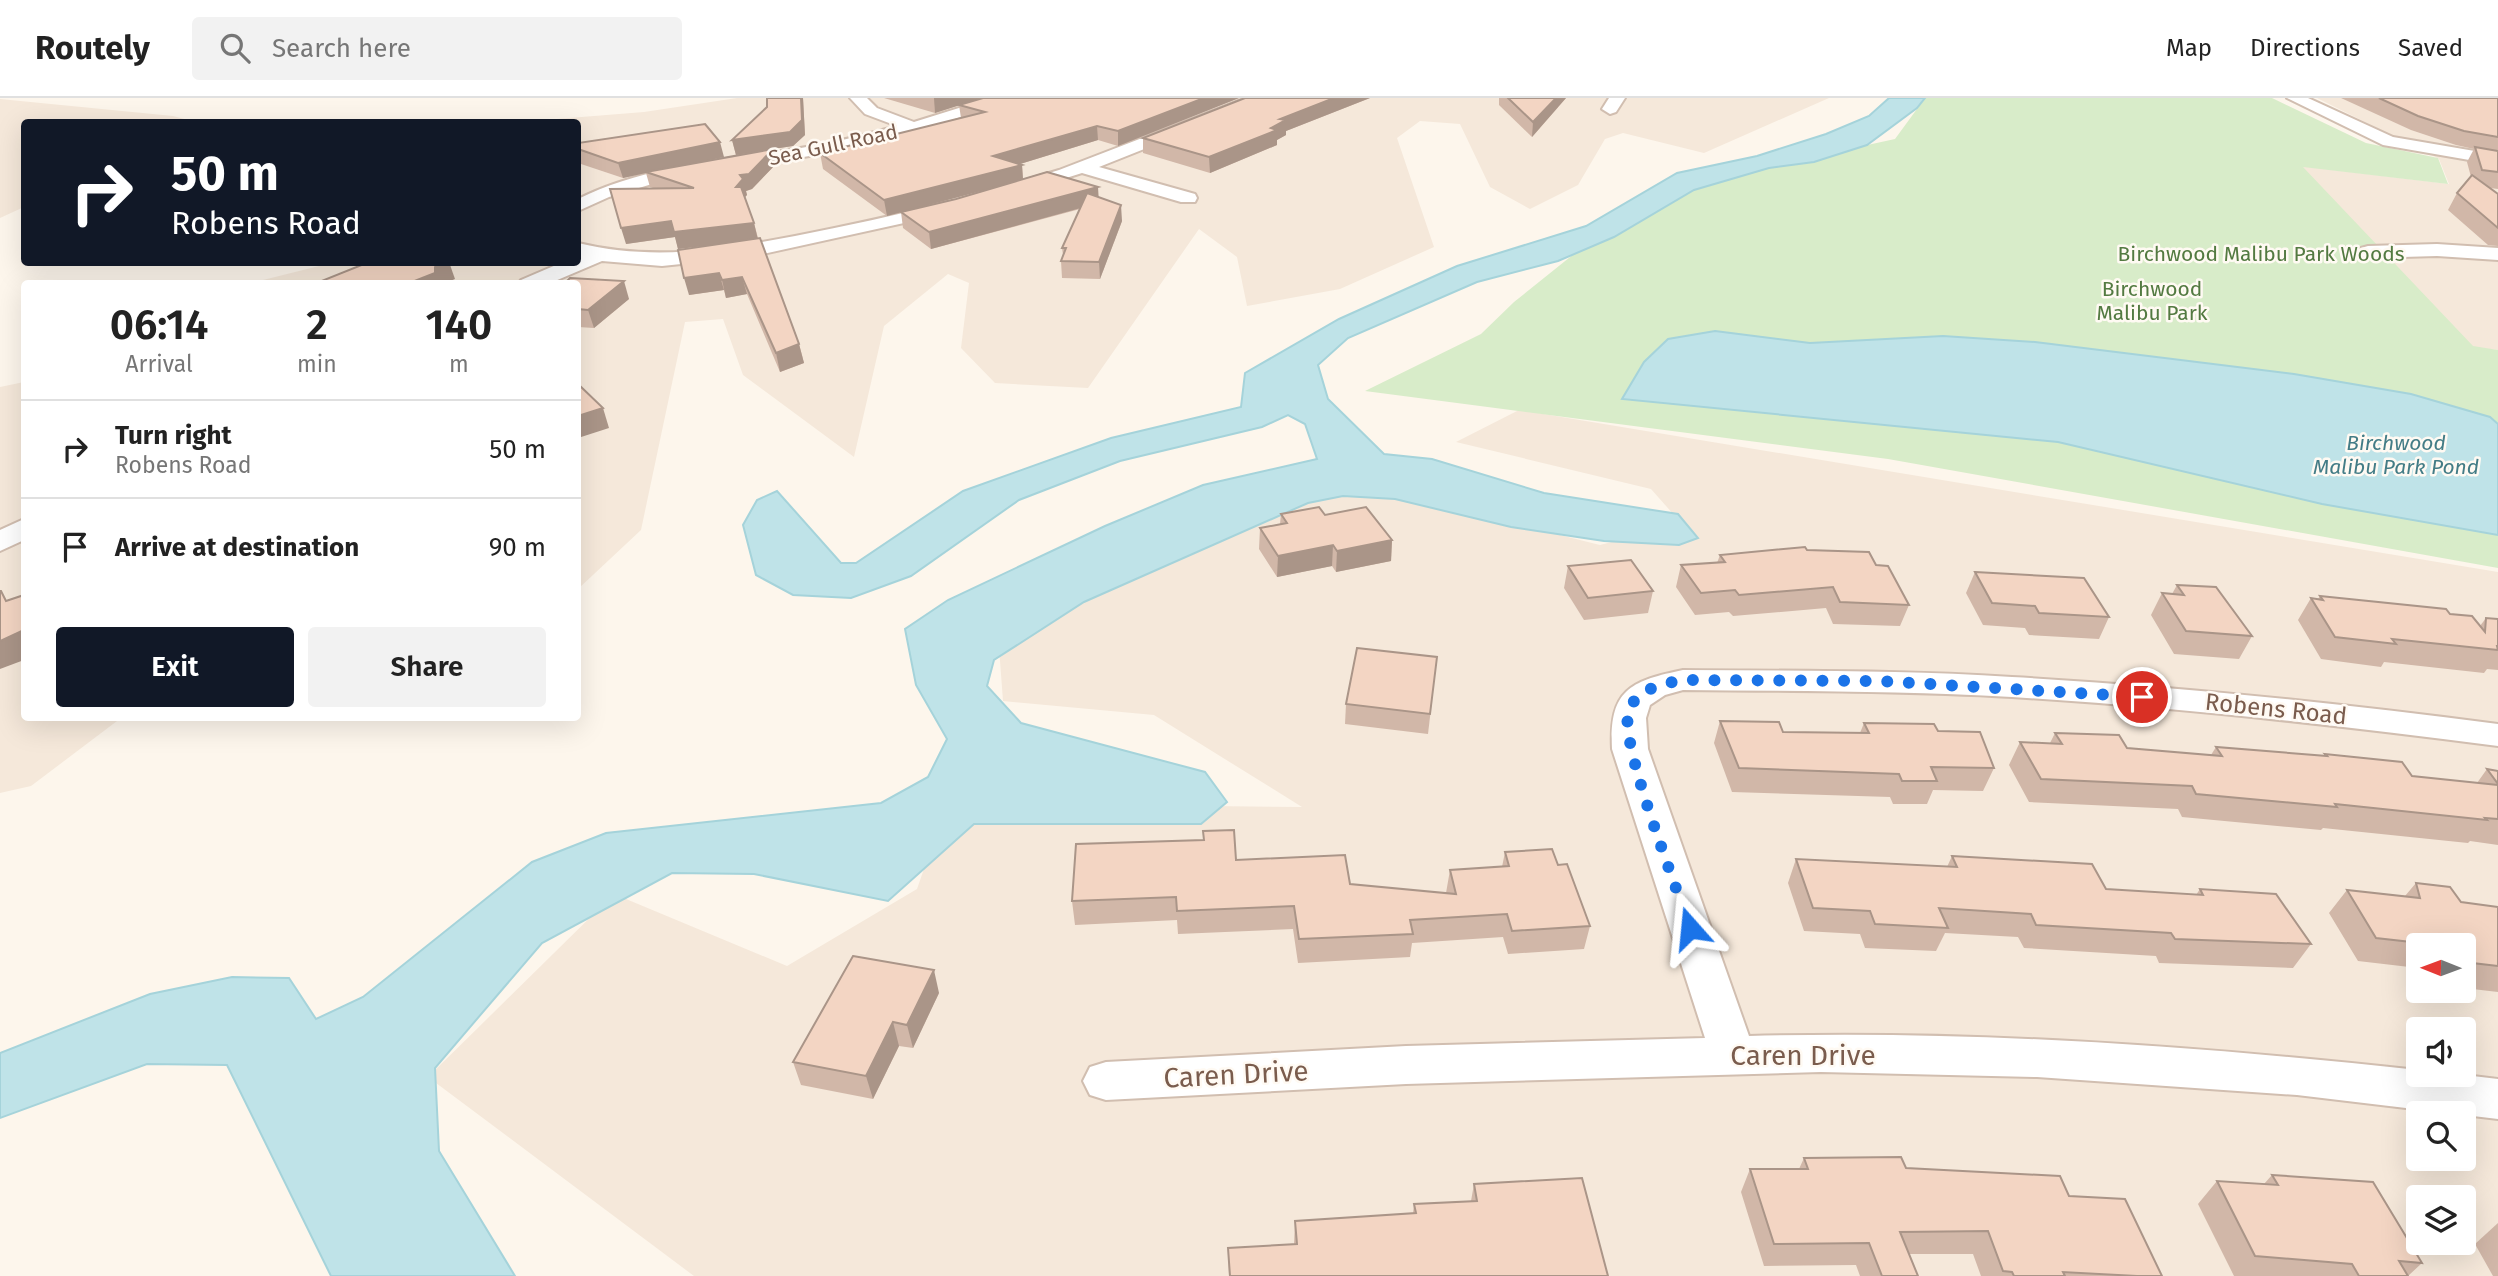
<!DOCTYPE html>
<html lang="en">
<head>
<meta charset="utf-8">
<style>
  :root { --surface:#fff; --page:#f2f2f2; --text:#222; --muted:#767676; --line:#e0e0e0; --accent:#111827 }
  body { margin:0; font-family:"Fira Sans",sans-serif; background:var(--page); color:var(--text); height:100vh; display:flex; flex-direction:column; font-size:26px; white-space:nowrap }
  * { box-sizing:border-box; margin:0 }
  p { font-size:23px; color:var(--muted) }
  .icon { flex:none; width:38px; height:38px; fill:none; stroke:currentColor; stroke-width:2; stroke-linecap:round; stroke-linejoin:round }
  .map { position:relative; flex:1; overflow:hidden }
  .sheet { position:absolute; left:21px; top:182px; width:560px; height:441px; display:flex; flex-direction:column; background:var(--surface); border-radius:7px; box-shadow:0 7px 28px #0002 }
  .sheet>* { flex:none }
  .top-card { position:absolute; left:21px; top:21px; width:560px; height:147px; border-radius:7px; box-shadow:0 7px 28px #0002; background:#111827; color:#fff; overflow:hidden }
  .needle { width:46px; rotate:271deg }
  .buttons { position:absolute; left:2406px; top:835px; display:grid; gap:14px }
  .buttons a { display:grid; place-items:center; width:70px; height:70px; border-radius:7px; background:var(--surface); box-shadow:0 7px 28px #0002; font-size:35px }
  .pin { position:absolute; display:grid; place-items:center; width:60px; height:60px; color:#fff; margin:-30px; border:4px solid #fff; border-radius:50%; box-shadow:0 2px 7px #0007 }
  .me { position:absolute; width:77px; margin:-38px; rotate:342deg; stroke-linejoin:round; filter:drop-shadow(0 0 5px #0008) }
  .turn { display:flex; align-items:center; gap:24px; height:147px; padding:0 35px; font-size:32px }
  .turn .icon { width:91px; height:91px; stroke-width:2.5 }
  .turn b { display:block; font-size:49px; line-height:60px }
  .eta { display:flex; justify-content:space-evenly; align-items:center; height:119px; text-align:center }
  .eta b { font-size:42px; font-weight:600; line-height:49px }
  .button { display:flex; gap:14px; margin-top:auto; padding:14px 35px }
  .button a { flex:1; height:80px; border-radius:7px; background:var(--accent); color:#fff; font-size:28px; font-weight:600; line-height:80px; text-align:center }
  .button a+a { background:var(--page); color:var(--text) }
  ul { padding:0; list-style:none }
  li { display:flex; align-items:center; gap:21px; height:98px; padding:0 35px; border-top:2px solid var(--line) }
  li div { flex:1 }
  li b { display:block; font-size:26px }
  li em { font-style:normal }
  header { display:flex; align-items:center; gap:42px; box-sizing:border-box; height:98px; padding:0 35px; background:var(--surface); border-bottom:2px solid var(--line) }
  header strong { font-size:33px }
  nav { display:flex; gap:38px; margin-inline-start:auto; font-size:24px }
  .search { width:490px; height:63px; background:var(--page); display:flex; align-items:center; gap:18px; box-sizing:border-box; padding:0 24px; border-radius:7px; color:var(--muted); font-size:26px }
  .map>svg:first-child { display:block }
</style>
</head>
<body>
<header>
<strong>Routely</strong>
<div class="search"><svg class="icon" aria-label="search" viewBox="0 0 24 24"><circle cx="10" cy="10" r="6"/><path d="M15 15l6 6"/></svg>Search here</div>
<nav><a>Map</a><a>Directions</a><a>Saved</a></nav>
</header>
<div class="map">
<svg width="2498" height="1178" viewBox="0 0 2498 1178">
  <rect width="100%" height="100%" fill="#fdf6ec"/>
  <g fill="#f5e8da" fill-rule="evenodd">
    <polygon points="737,0 1829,0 1704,55 1623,35 1605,41 1578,87 1530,111 1490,89 1460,26 1420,23 1397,40 1434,149 1340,191 1247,208 1237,159 1199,131 1088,290 995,285 961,250 969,185 948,176 884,228 854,359 743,277 723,221 685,224 641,432 578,491 578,186 247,186 323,167 317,165 578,164 578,24 519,24 644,14"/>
    <polygon points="2317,0 2498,0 2498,252 2331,234 2292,67 2449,86 2439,61"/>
    <polygon points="0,1 173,18 196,24 24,24 24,109 0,120"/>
    <polygon points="24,284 24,620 121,620 31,688 0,695 0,289"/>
    <path d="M 1519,312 L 2498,474 L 2498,1178 L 694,1178 L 428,979 L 614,796 L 787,868 L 917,791 L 947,705 L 1302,709 L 1154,617 L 1003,603 L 996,509 L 1324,378 L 1600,447 L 1682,426 L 1651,391 L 1456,344 ZM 2418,847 L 2464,847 L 2464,892 L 2418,892 ZM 2418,931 L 2464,931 L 2464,976 L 2418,976 ZM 2418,1015 L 2464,1015 L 2464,1060 L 2418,1060 ZM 2418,1099 L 2464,1099 L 2464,1144 L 2418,1144 Z"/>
  </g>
  <polygon fill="#d8ecc9" points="1925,0 2272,0 2366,45 2438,60 2448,86 2303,69 2473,248 2498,252 2498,470 1888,361 1365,293 1481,236 1514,204 1625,115 1698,84 1895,41"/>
  <g fill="#bfe3e8" stroke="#a5d3da" stroke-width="2">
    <polygon points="1889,0 1925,0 1917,10 1867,47 1814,64 1769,70 1694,92 1614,139 1558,163 1477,184 1348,240 1318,267 1328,301 1384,356 1432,361 1544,395 1678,416 1698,440 1679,447 1604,443 1511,429 1395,401 1343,398 1308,405 1084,504 994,562 987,588 1021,625 1205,674 1227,704 1201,726 974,726 888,803 754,776 672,775 542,845 435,970 439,1053 515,1178 331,1178 227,967 147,966 0,1020 0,955 150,896 232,879 289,880 316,921 363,899 532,764 606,735 881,705 928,679 947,641 916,587 905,531 948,502 1105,428 1203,387 1317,361 1305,326 1288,317 1262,329 1120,363 1019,402 911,478 851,500 793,497 756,477 743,427 757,402 777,393 841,465 856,465 963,393 1111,340 1241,309 1245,275 1339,221 1457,168 1586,128 1677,75 1757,58 1826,36 1869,18"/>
    <polygon points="1715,233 1810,245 1943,238 2035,244 2294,276 2411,296 2490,319 2498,326 2498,437 2322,406 2058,344 1622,301 1644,264 1668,241"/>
  </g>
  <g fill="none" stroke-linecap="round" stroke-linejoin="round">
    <g stroke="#d1beb0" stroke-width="4">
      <g id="minor">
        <path d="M 850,0 L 867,0 L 877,10 L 914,24 L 991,0 L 1014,0 L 1011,3 L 920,32 L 839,53 L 662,83 L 609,99 L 578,113 L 578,101 C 642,69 716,63 787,52 C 824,47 861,38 897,28 L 865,16 Z"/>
        <polygon points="1246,0 1268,0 1265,3 1099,69 1195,96 1197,100 1195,104 1181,104 1082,75 1015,96 1006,91 1009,87 1059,72"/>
        <polygon points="1609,0 1625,0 1616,14 1610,16 1602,11"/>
        <polygon points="2287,0 2308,0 2393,39 2498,57 2498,67 2383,47"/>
        <path d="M 947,104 L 954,106 L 956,110 L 954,114 L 749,159 L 662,168 L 602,163 L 548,186 L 518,186 L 521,182 L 563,164 L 578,164 L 580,158 L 578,157 L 578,145 C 652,163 722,152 795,138 C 846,128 897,117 947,104 Z"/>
        <polygon points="2437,146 2498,150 2498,162 2437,158 2368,160 2361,158 2358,154 2361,150 2368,148"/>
        <polygon points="24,421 24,442 0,453 0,432"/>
        <path d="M 1683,572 C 1793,573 1902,572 2012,579 C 2175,588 2337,605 2498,626 L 2498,648 C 2337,627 2175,609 2012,599 C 1903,593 1793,593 1683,592 L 1665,597 L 1650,607 L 1646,620 L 1648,651 L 1749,938 C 1972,932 2197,948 2418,972 L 2418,976 L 2456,976 L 2498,981 L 2498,1021 L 2297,997 L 2037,979 L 1821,974 L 1406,986 L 1106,1002 L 1090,997 L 1083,983 L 1090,969 L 1106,964 L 1406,948 L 1705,940 L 1612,651 C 1609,592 1630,583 1683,572 Z"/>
      </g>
    </g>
    <use href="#minor" fill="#fff" fill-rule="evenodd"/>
  </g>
  <g fill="#d1b7a8" fill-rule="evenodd">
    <polygon points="767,0 803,0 805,37 793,48 773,51 776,66 752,91 746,93 747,97 745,99 754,125 758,140 799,246 804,265 780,274 747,196 726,200 724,192 689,197 707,147 678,151 675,139 626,146 653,90 650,89 646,75 623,80 578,65 578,45 724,59 692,65 762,53 736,57 732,42 767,9"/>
    <polygon points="884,0 982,0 935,15"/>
    <path d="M 983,0 L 1239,0 L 1118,48 L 1098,42 L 1020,66 L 1022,67 L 1023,81 L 1099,100 L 1122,123 L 1100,181 L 1062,180 L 1061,163 L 1063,157 L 1062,150 L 1080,111 L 931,151 L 903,130 L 901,114 L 887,118 L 823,71 L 820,55 L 961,20 L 959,7 ZM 992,90 L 956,101 L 924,108 Z"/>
    <polygon points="1245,0 1370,0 1286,33 1286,37 1277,42 1277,47 1210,75 1143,55 1143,40"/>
    <polygon points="1499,0 1566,0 1532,39 1499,7"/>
    <polygon points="2341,0 2498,0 2498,91 2490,90 2498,96 2498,148 2488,147 2448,112 2457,95 2471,79 2467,64 2474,51 2456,47 2411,32"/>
    <polygon points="578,186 629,201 594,230 578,229"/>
    <polygon points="1281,416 1325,417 1392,442 1391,463 1336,474 1332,468 1277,479 1259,451 1260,430 1280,426"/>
    <polygon points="1807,452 1876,467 1909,507 1900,528 1833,526 1826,510 1733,518 1729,514 1695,517 1676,489 1681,467 1717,465 1720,457"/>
    <polygon points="1568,468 1653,493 1648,515 1584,522 1564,490"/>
    <polygon points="1975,474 2109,519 2099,541 2029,537 2025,530 1983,527 1966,495"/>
    <polygon points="2177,487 2252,538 2239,561 2174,556 2151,517 2162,495 2172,496"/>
    <polygon points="2320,498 2450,516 2480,528 2486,520 2498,521 2498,572 2487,571 2484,575 2384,564 2381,569 2321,561 2298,522 2311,500 2318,501"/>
    <polygon points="1437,559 1428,636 1345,626 1346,606"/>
    <polygon points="1720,623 1783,634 1860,635 1864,625 1938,633 1994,670 1983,693 1933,692 1927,706 1893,706 1890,699 1732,694 1714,645"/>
    <polygon points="2055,635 2127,650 2211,657 2216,649 2324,658 2325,656 2412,678 2477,685 2487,671 2498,673 2498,747 2470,743 2468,745 2323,730 2321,732 2182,719 2178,711 2029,704 2009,667 2020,644 2050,645"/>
    <polygon points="1203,733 1236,762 1350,786 1446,795 1450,772 1502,769 1505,754 1558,767 1590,828 1584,851 1508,856 1503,839 1412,845 1410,859 1298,865 1293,831 1178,836 1177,822 1075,827 1072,803 1204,742"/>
    <polygon points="1952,758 2106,791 2196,797 2200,791 2311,846 2293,870 2159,865 2156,858 2024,850 2018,839 1945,835 1936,853 1865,850 1860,836 1804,833 1788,785 1796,761 1947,769"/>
    <polygon points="2416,785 2461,804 2498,809 2498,894 2464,890 2464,847 2418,847 2418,872 2418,870 2358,863 2329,815 2347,792 2405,798"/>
    <polygon points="939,895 913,950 899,948 873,1001 801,987 793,964"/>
    <polygon points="1804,1060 1906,1070 2069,1098 2162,1178 1981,1178 1973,1156 1909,1156 1918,1178 1860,1178 1856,1167 1764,1168 1741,1094 1750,1071 1799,1071"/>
    <polygon points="2272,1077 2422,1165 2408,1178 2234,1178 2198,1106 2217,1083 2264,1086"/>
    <polygon points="1474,1086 1608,1178 1229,1178 1228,1150 1294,1146 1295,1123 1413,1115 1414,1106 1471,1103"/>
    <polygon points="2498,1125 2498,1178 2493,1178 2475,1146"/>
  </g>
  <g fill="#aa9588">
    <polygon points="801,0 803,0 805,37 793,48 773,51 776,66 752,91 746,93 747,97 739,105 736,89 740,77 773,51 736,57 732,42"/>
    <polygon points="934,0 982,0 935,15"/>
    <polygon points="1204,0 1239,0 1118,48 1118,33"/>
    <polygon points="1334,0 1370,0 1286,33 1286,37 1277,42 1277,47 1210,75 1209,59 1271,30 1280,21"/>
    <polygon points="1556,0 1566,0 1532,39 1533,24"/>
    <polygon points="1097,28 1098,42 1001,72 1022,67 1023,82 887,118 884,102 993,58"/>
    <polygon points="720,44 724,59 649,75 646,74 646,75 623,80 618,65"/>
    <polygon points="1098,89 1099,105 931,151 929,134"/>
    <polygon points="1121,107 1122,123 1100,181 1099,164"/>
    <polygon points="671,123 754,125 758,142 678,151 675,139 626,146 621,130"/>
    <polygon points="445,164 449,164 455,181 443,186 407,186 435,169"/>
    <polygon points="719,175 724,192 689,197 684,180"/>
    <polygon points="742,179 747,196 726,200 722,182"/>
    <polygon points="624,183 629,201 594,230 588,212"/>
    <polygon points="799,246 804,265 780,274 776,255"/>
    <polygon points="603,310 609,330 578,340 578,318"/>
    <polygon points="1392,442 1391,463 1336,474 1337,453"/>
    <polygon points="1333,447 1332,468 1277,479 1278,458"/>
    <polygon points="24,532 24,562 0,571 0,543"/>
    <polygon points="934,872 939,895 913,950 907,927"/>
    <polygon points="893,924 899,948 873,1001 866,978"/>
  </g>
  <g fill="#f3d5c3" stroke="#aa9588" stroke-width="2">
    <polygon points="767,0 801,0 802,22 790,34 732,42 767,9"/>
    <polygon points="983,0 1204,0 1118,33 1097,28 993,58 1022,67 884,102 820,55 985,14 959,7"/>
    <polygon points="1245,0 1334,0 1280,21 1286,22 1271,30 1277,32 1209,59 1143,40"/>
    <polygon points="1508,0 1556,0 1533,24"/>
    <polygon points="2379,0 2498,0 2498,39 2464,33 2418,18"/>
    <polygon points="705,26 720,44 618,65 578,51 578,45"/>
    <polygon points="2475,49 2498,53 2498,74 2482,72"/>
    <polygon points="773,51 749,76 740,77 743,81 736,89 741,89 754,125 674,134 671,123 621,130 610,91 694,90 646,74"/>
    <polygon points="1047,74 1098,89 929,134 901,114 956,101"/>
    <polygon points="2472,77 2498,96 2498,130 2457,95"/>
    <polygon points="1087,95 1121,107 1099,164 1061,163 1066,150 1062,150"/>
    <polygon points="760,140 799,246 776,255 742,179 722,182 719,175 684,180 678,152"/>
    <polygon points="369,164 445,164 435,169 435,175 407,186 326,186 319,184"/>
    <polygon points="570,180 624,183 588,212 578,211 578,186 564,186"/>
    <polygon points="578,286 603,310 578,318"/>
    <polygon points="1319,409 1325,417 1366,409 1392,442 1337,453 1333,447 1278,458 1260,430 1287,425 1281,416"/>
    <polygon points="1805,449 1807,452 1869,454 1876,467 1888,468 1909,507 1840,504 1833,489 1739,497 1735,492 1701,495 1681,467 1725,464 1720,457"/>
    <polygon points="1631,462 1653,493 1588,500 1568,468"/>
    <polygon points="1975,474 2084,480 2109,519 2039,515 2035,508 1992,505"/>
    <polygon points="2177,487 2216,489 2252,538 2186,533 2162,495 2184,497"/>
    <polygon points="0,493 1,493 6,503 24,497 24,532 0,543"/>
    <polygon points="2320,498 2446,511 2450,516 2472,518 2485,534 2486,520 2498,521 2498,548 2497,548 2498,552 2392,541 2396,546 2335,539 2311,500 2323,502"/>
    <polygon points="1357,550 1437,559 1430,616 1346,606"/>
    <polygon points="1720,623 1779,624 1783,634 1869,635 1864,625 1934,626 1938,633 1980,634 1994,670 1931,669 1937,683 1902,683 1899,676 1739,670"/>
    <polygon points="2055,635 2119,637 2127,650 2222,658 2216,649 2327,658 2325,656 2402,664 2412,678 2498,687 2498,721 2485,720 2487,722 2335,706 2337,709 2196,696 2192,688 2041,681 2020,644 2062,646"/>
    <polygon points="2487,671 2498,673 2498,686"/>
    <polygon points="1234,732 1236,762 1345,757 1350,786 1456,796 1450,772 1509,768 1505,754 1552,751 1558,767 1567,766 1590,828 1512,833 1507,816 1410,822 1413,836 1299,841 1294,808 1177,813 1176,799 1072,803 1076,746 1204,742 1203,733"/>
    <polygon points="1952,758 2092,766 2106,791 2203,797 2200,791 2276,796 2311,846 2175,841 2171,835 2036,827 2031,816 1939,810 1948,830 1875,826 1870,813 1813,810 1796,761 1957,769"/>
    <polygon points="2416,785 2450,789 2461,804 2498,809 2498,868 2464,864 2464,847 2438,847 2376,840 2347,792 2420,800"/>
    <polygon points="853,858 934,872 907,927 893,924 866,978 793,964"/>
    <polygon points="1901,1059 1906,1070 2060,1078 2069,1098 2125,1101 2162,1178 2137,1178 2063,1174 2065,1178 2014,1178 2012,1174 2003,1173 1988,1133 1900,1134 1918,1178 1882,1178 1869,1145 1774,1146 1750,1071 1808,1071 1804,1060"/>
    <polygon points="2272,1077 2373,1084 2422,1165 2399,1163 2408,1178 2359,1178 2352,1166 2255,1158 2217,1083 2278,1087"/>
    <polygon points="1582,1080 1608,1178 1230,1178 1228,1150 1297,1146 1295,1123 1416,1115 1414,1106 1477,1103 1474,1086"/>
  </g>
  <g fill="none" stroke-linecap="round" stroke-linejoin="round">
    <path stroke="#1a73e8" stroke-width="12" stroke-dasharray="0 21.6" d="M 1690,830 C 1678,792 1617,640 1629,612 C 1638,590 1663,586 1683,582 L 1880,583 L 2142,599"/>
  </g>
  <g text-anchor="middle" stroke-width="5" stroke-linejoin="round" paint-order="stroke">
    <g font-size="21" fill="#7a5c4d" stroke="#fffaf3">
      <text transform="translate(833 47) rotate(-12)" y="7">Sea Gull Road</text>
    </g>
    <g font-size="21" fill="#537a41" stroke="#fffaf3">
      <text x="2261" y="163">Birchwood Malibu Park Woods</text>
      <text x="2152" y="198">Birchwood<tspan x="2152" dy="24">Malibu Park</tspan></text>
    </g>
    <g font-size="21" font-style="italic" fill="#437c86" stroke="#fffaf3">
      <text x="2396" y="352">Birchwood<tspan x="2396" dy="24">Malibu Park Pond</tspan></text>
    </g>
    <g font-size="24" fill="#7a5c4d" stroke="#fffaf3">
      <text transform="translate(2276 611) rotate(6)" y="8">Robens Road</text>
    </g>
    <g font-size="28" fill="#7a5c4d" stroke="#fffaf3">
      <text x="1803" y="967">Caren Drive</text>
      <text transform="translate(1236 976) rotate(-3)" y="10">Caren Drive</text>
    </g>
  </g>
</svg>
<div class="buttons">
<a><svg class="needle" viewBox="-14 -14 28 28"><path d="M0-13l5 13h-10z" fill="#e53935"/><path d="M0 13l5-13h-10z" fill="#767676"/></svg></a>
<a><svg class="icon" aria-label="sound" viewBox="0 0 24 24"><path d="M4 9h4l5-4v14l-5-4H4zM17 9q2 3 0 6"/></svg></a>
<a><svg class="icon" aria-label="search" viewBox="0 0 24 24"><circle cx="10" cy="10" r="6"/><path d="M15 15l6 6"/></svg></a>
<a><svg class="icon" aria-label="layers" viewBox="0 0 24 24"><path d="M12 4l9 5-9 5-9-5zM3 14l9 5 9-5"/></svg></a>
</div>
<div class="pin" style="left:2142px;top:599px;background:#d93025"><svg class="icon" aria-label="arrive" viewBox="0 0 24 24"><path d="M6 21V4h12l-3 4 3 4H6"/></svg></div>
<svg class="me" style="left:1690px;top:830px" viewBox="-20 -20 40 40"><path d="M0-17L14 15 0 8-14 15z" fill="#1a73e8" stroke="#fff" stroke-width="4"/></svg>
<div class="top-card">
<div class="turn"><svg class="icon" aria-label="right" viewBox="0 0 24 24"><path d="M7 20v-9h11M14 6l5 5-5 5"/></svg><div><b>50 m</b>Robens Road</div></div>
</div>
<section class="sheet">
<div class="eta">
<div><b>06:14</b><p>Arrival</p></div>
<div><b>2</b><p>min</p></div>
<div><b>140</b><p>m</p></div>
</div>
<ul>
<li><svg class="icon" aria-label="right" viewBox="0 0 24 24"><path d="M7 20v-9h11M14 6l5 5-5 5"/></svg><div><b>Turn right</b><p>Robens Road</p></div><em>50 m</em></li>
<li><svg class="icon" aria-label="arrive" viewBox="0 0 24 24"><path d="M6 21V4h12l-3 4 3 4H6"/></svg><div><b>Arrive at destination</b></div><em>90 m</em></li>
</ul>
<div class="button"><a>Exit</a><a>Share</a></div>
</section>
</div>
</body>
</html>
